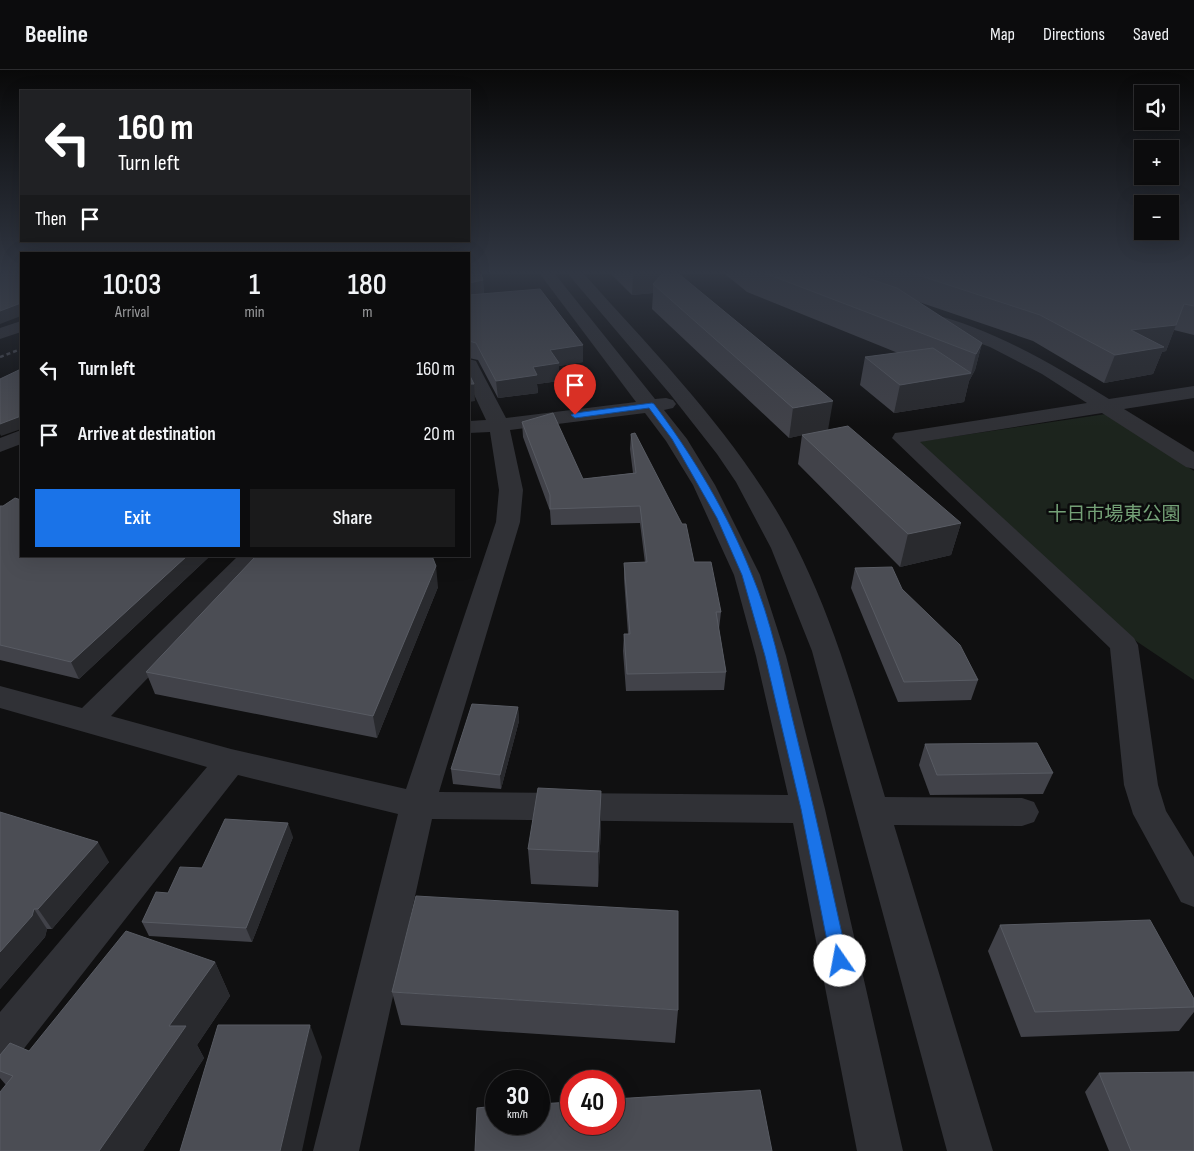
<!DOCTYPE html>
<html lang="en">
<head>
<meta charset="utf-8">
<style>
  :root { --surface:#0c0c0d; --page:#1a1a1b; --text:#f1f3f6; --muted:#9a9b9d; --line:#2c2c2e; --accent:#1a73e8 }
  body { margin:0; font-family:"Sofia Sans Condensed","Noto Sans JP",sans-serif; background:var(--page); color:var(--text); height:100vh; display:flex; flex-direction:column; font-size:19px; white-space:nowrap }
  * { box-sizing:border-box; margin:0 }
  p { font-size:16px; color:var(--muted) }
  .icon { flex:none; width:28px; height:28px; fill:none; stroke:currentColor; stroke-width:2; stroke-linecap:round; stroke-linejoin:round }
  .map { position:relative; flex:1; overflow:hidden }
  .details { position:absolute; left:20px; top:182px; width:450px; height:305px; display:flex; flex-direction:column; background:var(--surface); border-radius:0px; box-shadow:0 5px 20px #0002,0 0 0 1px var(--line) }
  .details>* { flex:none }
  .guide { position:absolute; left:20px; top:20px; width:450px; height:152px; border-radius:0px; box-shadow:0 5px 20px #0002,0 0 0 1px var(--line); background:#202124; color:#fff; overflow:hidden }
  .controls { position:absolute; left:1134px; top:15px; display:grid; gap:10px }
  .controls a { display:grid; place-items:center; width:45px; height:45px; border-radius:0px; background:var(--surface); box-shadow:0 5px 20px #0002,0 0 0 1px var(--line); font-size:25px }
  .speed { position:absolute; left:485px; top:1000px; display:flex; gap:10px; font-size:25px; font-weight:700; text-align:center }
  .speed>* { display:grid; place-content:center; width:65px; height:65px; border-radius:50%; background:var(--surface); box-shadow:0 5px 20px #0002,0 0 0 1px var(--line); line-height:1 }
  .speed small { font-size:12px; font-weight:400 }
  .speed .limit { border:8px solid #d22; background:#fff; color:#111 }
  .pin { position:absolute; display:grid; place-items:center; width:42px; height:42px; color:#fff; margin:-51px -21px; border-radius:50% 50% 50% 0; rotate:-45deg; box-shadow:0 0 5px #0007 }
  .pin .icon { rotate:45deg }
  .me { position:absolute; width:55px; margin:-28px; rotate:348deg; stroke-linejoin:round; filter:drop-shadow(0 0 4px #0008) }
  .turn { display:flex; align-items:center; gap:18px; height:105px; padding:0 15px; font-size:22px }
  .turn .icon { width:65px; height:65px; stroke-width:2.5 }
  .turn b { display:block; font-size:35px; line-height:42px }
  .then { display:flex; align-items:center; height:48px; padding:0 15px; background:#0003; gap:10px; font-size:19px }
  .eta { display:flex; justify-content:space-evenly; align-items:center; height:85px; text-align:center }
  .eta b { font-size:30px; font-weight:600; line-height:35px }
  .primary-button { display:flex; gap:10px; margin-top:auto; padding:10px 15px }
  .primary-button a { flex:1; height:58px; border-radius:0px; background:var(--accent); color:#fff; font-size:20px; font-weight:600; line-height:58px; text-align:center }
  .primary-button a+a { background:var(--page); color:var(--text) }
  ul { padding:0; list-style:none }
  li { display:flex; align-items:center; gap:15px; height:65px; padding:0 15px }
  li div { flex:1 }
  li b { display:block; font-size:19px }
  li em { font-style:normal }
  header { display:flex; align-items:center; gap:30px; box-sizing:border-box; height:70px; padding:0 25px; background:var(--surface); border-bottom:1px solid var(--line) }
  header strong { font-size:24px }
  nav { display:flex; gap:28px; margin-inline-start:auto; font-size:18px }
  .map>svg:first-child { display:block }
</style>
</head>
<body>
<header>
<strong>Beeline</strong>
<nav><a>Map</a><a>Directions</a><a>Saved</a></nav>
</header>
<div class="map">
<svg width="1194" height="1081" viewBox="0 0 1194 1081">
  <rect width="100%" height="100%" fill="#101011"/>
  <polygon fill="#1c241d" points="1106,344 1194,401 1194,610 1136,571 917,372"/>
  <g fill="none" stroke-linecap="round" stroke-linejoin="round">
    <g fill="#303136" fill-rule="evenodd">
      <path d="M 540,204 L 555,204 L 655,329 L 666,328 L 673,330 L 676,334 L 673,338 L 664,340 L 687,369 L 715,415 L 760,505 L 786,586 L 825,739 L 903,1081 L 857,1081 L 793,753 L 432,749 L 359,1081 L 313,1081 L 398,744 L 238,705 L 15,990 L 0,996 L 0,942 L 207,697 L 0,638 L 0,616 L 82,638 L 238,486 L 266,486 L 111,646 L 231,679 L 406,719 L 496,452 L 499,420 L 490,362 L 469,363 L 469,351 L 486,350 L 469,314 L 469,289 L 476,291 L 478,295 L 506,348 L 636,332 ZM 645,343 L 666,371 L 693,415 L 734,505 L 756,586 L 788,725 L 439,722 L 520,452 L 523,420 L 510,360 Z"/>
      <path d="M 568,204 L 584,204 C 653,281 726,355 779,445 C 830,532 856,631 885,727 L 1022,728 L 1034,732 L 1039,742 L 1034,752 L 1022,756 L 894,755 L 993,1081 L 947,1081 L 812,581 L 771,478 L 736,412 L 717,384 L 670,324 Z"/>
      <path d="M 928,243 C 994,259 1052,294 1109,329 L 1194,316 L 1194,328 L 1124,339 L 1194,382 L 1194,399 L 1186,397 L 1102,343 L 920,372 L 1134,568 L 1138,575 L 1158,715 L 1166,741 L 1194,787 L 1194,837 L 1181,832 L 1133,744 L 1124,715 L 1110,578 L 892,368 L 895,363 L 903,362 L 1087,333 L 1042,304 L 990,277 L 922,252 L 920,248 L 922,244 Z"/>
      <polygon points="21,251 21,262 0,269 0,258"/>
      <polygon points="21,360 21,374 0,382 0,368"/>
    </g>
    <polyline stroke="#474950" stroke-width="2.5" stroke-dasharray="4 3" stroke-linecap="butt" points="0,287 21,279"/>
  </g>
  <g fill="#414249">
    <polygon points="469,204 483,210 484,224 583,275 583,292 559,296 559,311 537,314 538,323 498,328 478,290 469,288"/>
    <polygon points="611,204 679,204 828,360 961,453 951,485 900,497 798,394 802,365 789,368 652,239 653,223 632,225"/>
    <polygon points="725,204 1194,204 1194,265 1174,260 1166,281 1162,282 1153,304 1104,313 1033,271 916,231 982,273 975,300 969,311 964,332 894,343 860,315 865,287 898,283 747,222"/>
    <polygon points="522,352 583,409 633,403 630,379 631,364 694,492 721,542 719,559 726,602 724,620 626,621 623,581 624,564 628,564 624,509 624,493 645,493 640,453 551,455 550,441 523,367"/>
    <polygon points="0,436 21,486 210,486 79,609 0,590"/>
    <polygon points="855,498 902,519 978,610 971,630 898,632 851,518"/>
    <polygon points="438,517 377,668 155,624 146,602"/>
    <polygon points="518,637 519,651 501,719 453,714 451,699"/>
    <polygon points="925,674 1053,703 1043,724 930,725 919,695"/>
    <polygon points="601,721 601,756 598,817 531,814 528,779"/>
    <polygon points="0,742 109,792 52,859 47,859 45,867 0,919"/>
    <polygon points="293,767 252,872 149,866 142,852 168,823 202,798"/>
    <polygon points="1000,855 1194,929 1194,942 1179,961 1021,967 988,881"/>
    <polygon points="215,892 230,926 197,975 204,988 143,1081 0,1081 6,1015 0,1008 0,985 29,981"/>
    <polygon points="392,922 678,940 675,973 401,955"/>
    <polygon points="1099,1003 1194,1081 1109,1081 1085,1022"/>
  </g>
  <g fill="#292a2e">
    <polygon points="633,204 669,204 653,214 653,223 632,225"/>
    <polygon points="483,210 484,226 469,229 469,213"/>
    <polygon points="21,233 21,246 0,254 0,241"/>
    <polygon points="1176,255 1166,281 1162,282 1153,304 1104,313 1115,285 1131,260"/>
    <polygon points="982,273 975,300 969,311 964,332 894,343 900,315 971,304 976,284"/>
    <polygon points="583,275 583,292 559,296 559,311 537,314 538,323 498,328 496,311 533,297 550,280"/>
    <polygon points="469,314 474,314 475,331 469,332"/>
    <polygon points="833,331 828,360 789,368 793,338"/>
    <polygon points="21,346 21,359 1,366 0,364 0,354"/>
    <polygon points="961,453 951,485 900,497 908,464"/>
    <polygon points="187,486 210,486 79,609 71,592"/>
    <polygon points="436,496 438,517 377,668 373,646"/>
    <polygon points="518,637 519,651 501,719 500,705"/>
    <polygon points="601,721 601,756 598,817 598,782"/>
    <polygon points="288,753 293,767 252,872 246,858"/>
    <polygon points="98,772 109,792 52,859 38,839"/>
    <polygon points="34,839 47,859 45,867 0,919 0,882"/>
    <polygon points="215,892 230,926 197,975 204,988 143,1081 99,1081 169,956"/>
    <polygon points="310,955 322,987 302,1081 280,1081"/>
  </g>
  <g fill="#4b4d54" stroke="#585b63">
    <polygon points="0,204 21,204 21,233 0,241"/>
    <polygon points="469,204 481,204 483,210 469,213"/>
    <polygon points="662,204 679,204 833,331 793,338 653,214"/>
    <polygon points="767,204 855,204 897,218 982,273 976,284"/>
    <polygon points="915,204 1194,204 1194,236 1184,234 1176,255 1131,260 1164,277 1115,285 1040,245"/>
    <polygon points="540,219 583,275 550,280 559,293 533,297 537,305 496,311 476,273 469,271 469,225"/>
    <polygon points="933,278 971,303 900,315 865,287"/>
    <polygon points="21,299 21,346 0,354 0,309"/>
    <polygon points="469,304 474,314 469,314"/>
    <polygon points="553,343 583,409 636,403 631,364 635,363 682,454 686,454 694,492 711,492 721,542 716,542 726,602 627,604 624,564 630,564 624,493 647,492 640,436 550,439 550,425 522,352"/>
    <polygon points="848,356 961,453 908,464 802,365"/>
    <polygon points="15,428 21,430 21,486 187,486 71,592 0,575 0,436 3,436"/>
    <polygon points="256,486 432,486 436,496 373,646 146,602"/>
    <polygon points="892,497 902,519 960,575 978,610 904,612 855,498"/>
    <polygon points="472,634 518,637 500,705 451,699"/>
    <polygon points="1037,673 1053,703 937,705 925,674"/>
    <polygon points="538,718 601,721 598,782 528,779"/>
    <polygon points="0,742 98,772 38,839 34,839 32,846 0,882"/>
    <polygon points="225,749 288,753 246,858 142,852 156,822 168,823 180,797 202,798"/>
    <polygon points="416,826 678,841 678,940 392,922"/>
    <polygon points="1150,850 1194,929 1194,937 1035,942 1000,855"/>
    <polygon points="126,861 215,892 169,956 186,956 99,1081 0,1081 0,1022 13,1006 0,1001 0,985 10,973 29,981"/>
    <polygon points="218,955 310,955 280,1081 180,1081"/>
    <polygon points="1194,1002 1194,1081 1131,1081 1099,1003"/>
    <polygon points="760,1020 772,1081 475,1081 477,1038 496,1036 496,1054 539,1054 539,1034 571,1032 571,1054 614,1054 614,1029"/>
  </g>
  <linearGradient id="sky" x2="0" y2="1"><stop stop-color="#090909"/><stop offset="0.57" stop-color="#313743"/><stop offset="1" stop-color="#313743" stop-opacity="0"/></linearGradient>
  <rect width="1194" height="356" fill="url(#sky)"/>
  <path fill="#1a73e8" stroke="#114b97" d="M 652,333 L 654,334 C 693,386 728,444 752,505 C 771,550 781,600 792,647 C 812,728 830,810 848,891 L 845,897 L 840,899 L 834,897 L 831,891 L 801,739 L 765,586 L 742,505 L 717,448 L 672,369 L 649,338 L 575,348 L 571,345 L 575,343 Z"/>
  <g text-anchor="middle" stroke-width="5" stroke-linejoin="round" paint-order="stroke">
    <g font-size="19" fill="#74a177" stroke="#0b0b0c">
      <text x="1114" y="450">十日市場東公園</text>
    </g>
  </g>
</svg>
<div class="controls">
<a><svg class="icon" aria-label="sound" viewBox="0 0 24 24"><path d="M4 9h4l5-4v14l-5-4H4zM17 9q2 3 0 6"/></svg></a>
<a>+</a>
<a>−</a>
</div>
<div class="speed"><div>30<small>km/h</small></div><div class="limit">40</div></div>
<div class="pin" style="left:575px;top:345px;background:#d93025"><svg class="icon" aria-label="arrive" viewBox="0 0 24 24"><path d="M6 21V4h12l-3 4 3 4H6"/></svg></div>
<svg class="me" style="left:840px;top:891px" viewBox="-20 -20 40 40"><circle r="19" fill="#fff"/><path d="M0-13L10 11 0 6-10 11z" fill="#1a73e8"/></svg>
<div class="guide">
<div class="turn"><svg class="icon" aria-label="left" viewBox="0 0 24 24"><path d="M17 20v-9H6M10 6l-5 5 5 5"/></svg><div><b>160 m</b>Turn left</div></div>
<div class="then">Then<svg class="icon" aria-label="arrive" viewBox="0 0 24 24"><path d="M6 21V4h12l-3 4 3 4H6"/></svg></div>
</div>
<section class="details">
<div class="eta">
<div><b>10:03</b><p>Arrival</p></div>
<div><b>1</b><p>min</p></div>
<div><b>180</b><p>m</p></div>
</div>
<ul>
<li><svg class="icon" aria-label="left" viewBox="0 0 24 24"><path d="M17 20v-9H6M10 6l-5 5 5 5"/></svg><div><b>Turn left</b></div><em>160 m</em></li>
<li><svg class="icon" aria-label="arrive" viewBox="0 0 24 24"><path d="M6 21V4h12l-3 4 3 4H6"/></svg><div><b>Arrive at destination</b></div><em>20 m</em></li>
</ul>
<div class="primary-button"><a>Exit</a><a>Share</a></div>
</section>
</div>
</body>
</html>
